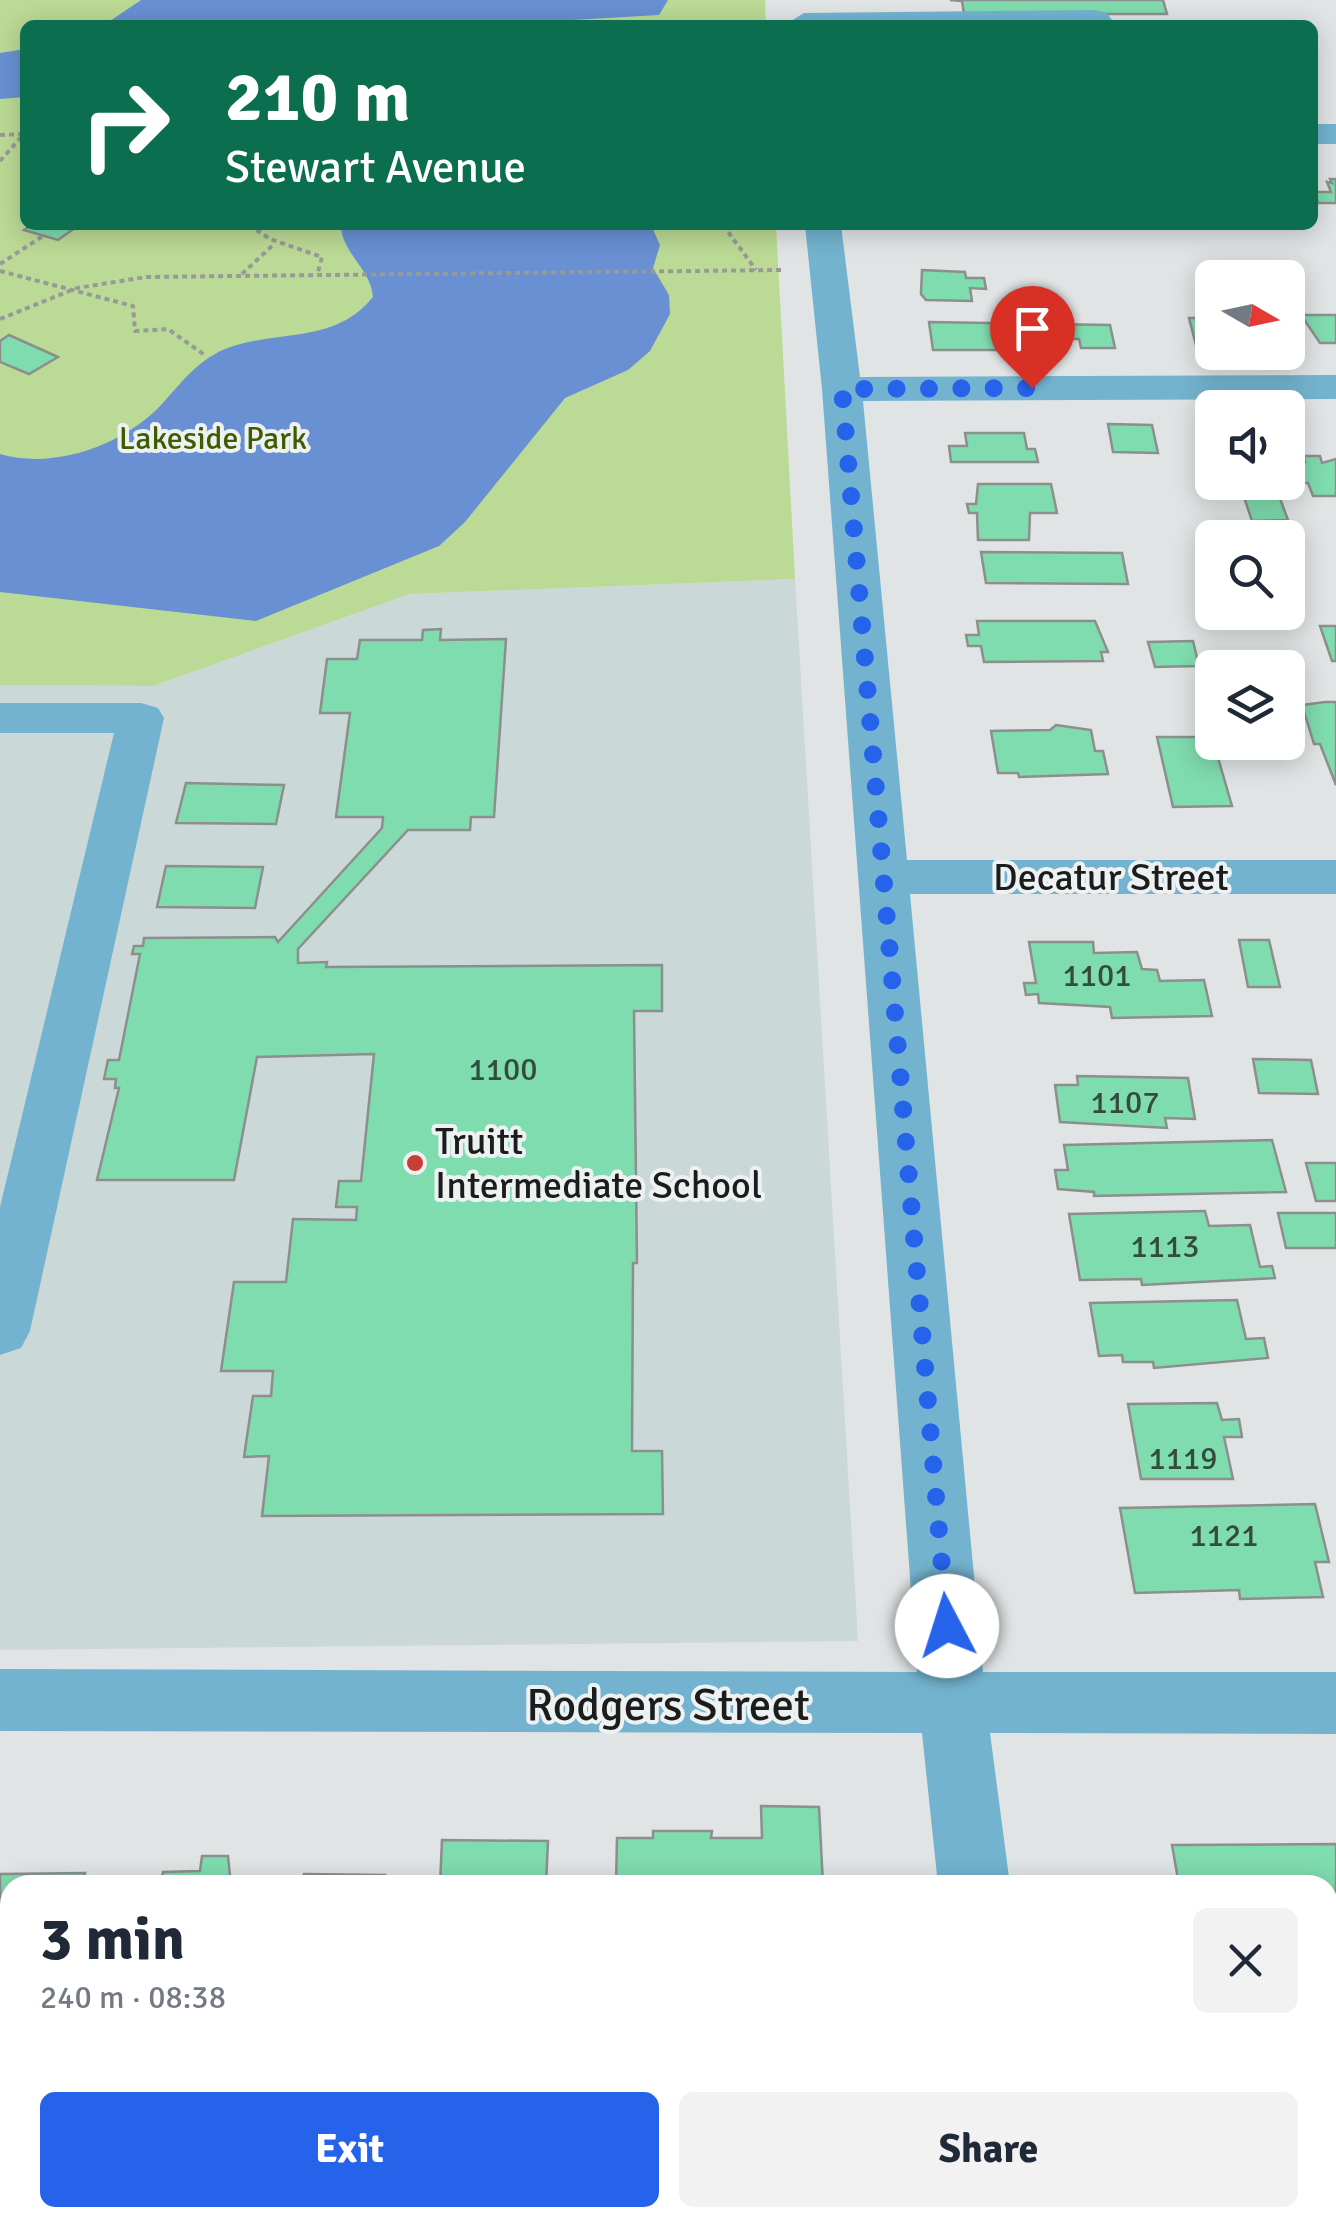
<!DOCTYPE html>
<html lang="en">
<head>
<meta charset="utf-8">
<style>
  :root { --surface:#fff; --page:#f2f2f3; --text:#1f2937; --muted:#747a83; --accent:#2563eb }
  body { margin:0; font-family:Signika,sans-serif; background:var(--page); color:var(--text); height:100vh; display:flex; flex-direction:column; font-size:38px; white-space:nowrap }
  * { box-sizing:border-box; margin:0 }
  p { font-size:32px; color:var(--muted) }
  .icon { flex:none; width:55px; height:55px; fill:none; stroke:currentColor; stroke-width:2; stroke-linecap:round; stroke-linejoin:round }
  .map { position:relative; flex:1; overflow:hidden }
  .drawer { position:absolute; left:0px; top:1875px; width:1338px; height:352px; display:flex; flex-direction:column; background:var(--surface); border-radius:30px 30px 0 0; box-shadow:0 5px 25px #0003 }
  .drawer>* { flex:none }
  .top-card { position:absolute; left:20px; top:20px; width:1298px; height:210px; border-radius:15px; box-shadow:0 5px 25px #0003; background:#0b6e4f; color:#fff; overflow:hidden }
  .needle { width:65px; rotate:99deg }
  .controls { position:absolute; left:1195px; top:260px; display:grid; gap:20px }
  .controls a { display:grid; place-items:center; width:110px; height:110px; border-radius:15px; background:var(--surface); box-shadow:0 5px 25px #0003; font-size:50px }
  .pin { position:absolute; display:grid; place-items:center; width:85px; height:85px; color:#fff; margin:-102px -42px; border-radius:50% 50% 50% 0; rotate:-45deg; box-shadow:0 0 10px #0007 }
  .pin .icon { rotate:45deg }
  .me { position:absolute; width:110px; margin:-55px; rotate:355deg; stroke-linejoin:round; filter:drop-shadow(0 0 8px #0008) }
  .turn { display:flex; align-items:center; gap:35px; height:210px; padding:0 40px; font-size:45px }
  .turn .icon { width:130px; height:130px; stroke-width:2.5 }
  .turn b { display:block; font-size:70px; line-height:85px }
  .round { display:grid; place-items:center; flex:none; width:105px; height:105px; border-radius:15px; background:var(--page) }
  .head { display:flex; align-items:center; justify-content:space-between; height:170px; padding:0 40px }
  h1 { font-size:60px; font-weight:800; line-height:75px }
  .button { display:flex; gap:20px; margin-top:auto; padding:20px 40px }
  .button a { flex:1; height:115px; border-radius:15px; background:var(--accent); color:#fff; font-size:40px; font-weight:800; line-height:115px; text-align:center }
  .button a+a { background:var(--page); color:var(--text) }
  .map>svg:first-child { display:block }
</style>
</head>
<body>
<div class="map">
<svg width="1336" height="2227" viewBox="0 0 1336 2227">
  <rect width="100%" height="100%" fill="#e0e4e4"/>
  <polygon fill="#cbd8d8" points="795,579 858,1641 0,1650 0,685 153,686 410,594"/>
  <polygon fill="#bbda95" points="0,0 765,0 766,25 25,25 25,225 776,225 795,579 410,594 153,686 0,685"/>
  <g fill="#6890d3">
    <polygon points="141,0 668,0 659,15 487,25 104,25"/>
    <polygon points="25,49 25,97 0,99 0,53"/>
    <path d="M 341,225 L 651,225 L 660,245 L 653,268 L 669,295 L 670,314 L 650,351 L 628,370 L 565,398 L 465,522 L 439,546 L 256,621 L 0,592 L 0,454 C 55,470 124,445 162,404 C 182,382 197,361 225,349 C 276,329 335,345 373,297 C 371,269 341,252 341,225 Z"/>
  </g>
  <g fill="#7fdcae" stroke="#8c8f8d" stroke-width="2.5">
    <polygon points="950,0 1163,0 1167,14 964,14 962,1"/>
    <polygon points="1330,179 1336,179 1336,203 1318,203 1315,192 1331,192 1327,182 1332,183"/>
    <polygon points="31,225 79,225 58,240 24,230"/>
    <polygon points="922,270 965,272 966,278 984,278 986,289 970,288 972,301 926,300 921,294"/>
    <polygon points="1301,315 1336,315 1336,343 1320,343"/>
    <polygon points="1189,318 1212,318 1212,349 1197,349"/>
    <polygon points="929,322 1110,325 1115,348 1081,348 1079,339 1049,339 1052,350 933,350"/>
    <polygon points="9,335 58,357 29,374 0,362 0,341"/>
    <polygon points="1108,424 1152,425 1158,453 1113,452"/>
    <polygon points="965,433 1024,433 1027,449 1035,449 1038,462 951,462 949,446 967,446"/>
    <polygon points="1303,456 1320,456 1322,463 1336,459 1336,496 1313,496 1308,483 1287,483 1288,462 1305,462"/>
    <polygon points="978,484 1051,484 1057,513 1030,513 1029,540 978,540 977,513 969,513 967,504 976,504"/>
    <polygon points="1278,493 1288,520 1252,521 1243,494"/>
    <polygon points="981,552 1122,553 1128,584 986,583"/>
    <polygon points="977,621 1095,621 1108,652 1101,652 1103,661 984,662 981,646 968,646 966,635 979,635"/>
    <polygon points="1320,626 1336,626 1336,661 1332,661"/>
    <polygon points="441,629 440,640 506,639 494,817 471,817 470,830 408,830 298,949 298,963 327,962 326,967 662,965 662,1011 634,1011 637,1263 633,1263 632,1451 662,1451 663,1514 262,1516 269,1456 244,1457 253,1396 271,1396 273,1371 221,1371 234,1282 286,1282 293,1219 356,1220 357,1207 336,1207 339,1181 361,1181 374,1054 257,1057 234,1180 97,1180 119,1088 115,1088 116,1079 104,1079 108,1060 119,1060 140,954 132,954 134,946 143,946 144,938 275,937 278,942 382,828 383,817 336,817 350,713 320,713 327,659 357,659 360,640 422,640 423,630"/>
    <polygon points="1193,641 1199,666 1155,667 1148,642"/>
    <polygon points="1325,702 1336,702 1336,785 1320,744 1314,744 1302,705"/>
    <polygon points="1056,725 1091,730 1095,751 1103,751 1108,774 1019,777 1018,773 998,773 991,731 1050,730"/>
    <polygon points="1157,737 1212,737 1232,806 1173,807"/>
    <polygon points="186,783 284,785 276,824 176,823"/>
    <polygon points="166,866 263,867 255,908 157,907"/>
    <polygon points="1239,940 1269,940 1280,987 1248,987"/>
    <polygon points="1029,942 1093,942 1094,953 1137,952 1142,969 1157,970 1160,981 1204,980 1212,1016 1112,1018 1110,1007 1039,1003 1038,994 1026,995 1024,983 1036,983"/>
    <polygon points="1253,1059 1311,1060 1318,1094 1259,1093"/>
    <polygon points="1077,1076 1188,1078 1195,1119 1165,1118 1167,1128 1060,1122 1055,1085 1078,1085"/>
    <polygon points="1272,1140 1286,1192 1094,1196 1094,1192 1058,1189 1055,1170 1068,1170 1064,1145"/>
    <polygon points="1306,1163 1336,1163 1336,1201 1316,1201"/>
    <polygon points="1205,1211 1209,1226 1250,1225 1260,1267 1272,1266 1275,1278 1142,1285 1141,1279 1080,1280 1069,1214"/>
    <polygon points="1278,1213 1336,1213 1336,1248 1286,1248"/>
    <polygon points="1237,1300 1246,1339 1264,1338 1268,1358 1154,1368 1153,1362 1123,1362 1122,1355 1099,1356 1090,1303"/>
    <polygon points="1217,1403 1222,1420 1239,1419 1242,1437 1224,1437 1233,1479 1141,1479 1128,1404"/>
    <polygon points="1315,1504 1329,1562 1315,1562 1323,1597 1240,1599 1239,1590 1135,1593 1120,1508"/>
    <polygon points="761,1806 819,1807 823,1885 616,1885 617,1838 653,1838 653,1831 712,1831 711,1838 762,1838"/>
    <polygon points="442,1840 548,1841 546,1885 440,1885"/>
    <polygon points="1336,1844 1336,1931 1328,1931 1328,1885 1179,1885 1172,1845"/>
    <polygon points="202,1856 228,1856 231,1885 161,1885 163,1872 200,1871"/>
    <polygon points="85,1873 83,1885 10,1885 10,2111 0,2112 0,1874"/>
    <polygon points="304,1874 385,1875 384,1885 303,1885"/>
    <rect x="1328" y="2012" width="8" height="125"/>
    <polygon points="417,2218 455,2218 454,2227 416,2227"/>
    <polygon points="579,2218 824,2218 824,2227 578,2227"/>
    <polygon points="1336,2218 1336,2227 1224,2227 1223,2222"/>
  </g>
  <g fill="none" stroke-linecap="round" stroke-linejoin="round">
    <g stroke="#989a9a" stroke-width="4" stroke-dasharray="5 4" stroke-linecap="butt">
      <polyline points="0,135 24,134"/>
      <polyline points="0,161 24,134"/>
      <polyline points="249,225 270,239 322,257 318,272"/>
      <polyline points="723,225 756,270"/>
      <polyline points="0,264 43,236"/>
      <polyline points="0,271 133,306 135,331 168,329 206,356"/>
      <polyline points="242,274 273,245"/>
      <polyline points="0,319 77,288 146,277 781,270"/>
    </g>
    <g fill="#73b3cf" fill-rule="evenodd">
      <polygon points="1096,10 1107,13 1112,20 1109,25 788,23 804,13"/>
      <rect x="1312" y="124" width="24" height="20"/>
      <polygon points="805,225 841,225 860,377 1336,375 1336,399 863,401 907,860 1336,860 1336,894 910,894 983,1672 1336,1672 1336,1734 990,1733 1010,1885 938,1885 922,1733 0,1731 0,1669 917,1672 822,389"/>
      <polygon points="0,703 141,703 158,708 164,718 30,1331 21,1348 0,1355 0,1207 114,733 0,733"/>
      <polygon points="972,2218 1050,2218 1051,2227 973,2227"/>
    </g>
  </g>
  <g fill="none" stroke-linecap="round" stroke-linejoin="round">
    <polyline stroke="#2563eb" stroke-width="18" stroke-dasharray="0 32.4" points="947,1626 842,389 1032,388"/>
  </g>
  <circle fill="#ca3d31" stroke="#edf1f1" stroke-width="4" cx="415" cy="1163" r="10"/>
  <g text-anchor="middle" stroke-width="8" stroke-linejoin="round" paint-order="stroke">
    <g font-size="32" fill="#3e5c01" stroke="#edf1f1">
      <text x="213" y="449">Lakeside Park</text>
    </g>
    <g font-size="32" fill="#344c40">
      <text x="1097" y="986">1101</text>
      <text x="503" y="1080">1100</text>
      <text x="1125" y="1113">1107</text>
      <text x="1165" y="1257">1113</text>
      <text x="1183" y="1469">1119</text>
      <text x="1224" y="1546">1121</text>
    </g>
    <g font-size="38" fill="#1b1c1c" stroke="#edf1f1">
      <text x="1111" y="890">Decatur Street</text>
    </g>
    <g font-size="38" fill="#1b1c1c" stroke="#edf1f1" text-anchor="start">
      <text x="435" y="1154">Truitt<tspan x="435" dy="44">Intermediate School</tspan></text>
    </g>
    <g font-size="45" fill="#1b1c1c" stroke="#edf1f1">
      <text x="668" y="1720">Rodgers Street</text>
    </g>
  </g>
</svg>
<div class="controls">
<a><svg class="needle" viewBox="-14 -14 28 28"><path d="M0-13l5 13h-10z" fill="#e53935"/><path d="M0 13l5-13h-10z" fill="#747a83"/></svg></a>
<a><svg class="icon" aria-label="sound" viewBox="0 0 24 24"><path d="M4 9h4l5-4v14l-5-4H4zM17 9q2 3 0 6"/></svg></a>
<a><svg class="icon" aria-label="search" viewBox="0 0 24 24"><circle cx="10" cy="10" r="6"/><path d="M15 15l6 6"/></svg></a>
<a><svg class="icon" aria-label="layers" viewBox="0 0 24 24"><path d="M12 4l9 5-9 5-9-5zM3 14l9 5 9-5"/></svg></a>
</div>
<div class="pin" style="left:1032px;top:388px;background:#d93025"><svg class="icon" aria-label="arrive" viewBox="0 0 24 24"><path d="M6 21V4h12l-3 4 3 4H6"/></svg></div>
<svg class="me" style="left:947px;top:1626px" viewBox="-20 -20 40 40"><circle r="19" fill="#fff"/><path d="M0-13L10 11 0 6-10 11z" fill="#2563eb"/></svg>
<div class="top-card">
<div class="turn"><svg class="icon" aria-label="right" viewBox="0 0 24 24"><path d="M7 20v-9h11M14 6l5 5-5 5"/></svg><div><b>210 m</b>Stewart Avenue</div></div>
</div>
<section class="drawer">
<div class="head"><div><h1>3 min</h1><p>240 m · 08:38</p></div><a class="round"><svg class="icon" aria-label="close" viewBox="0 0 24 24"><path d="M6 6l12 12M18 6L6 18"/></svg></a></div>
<div class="button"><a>Exit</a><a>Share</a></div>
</section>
</div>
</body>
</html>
